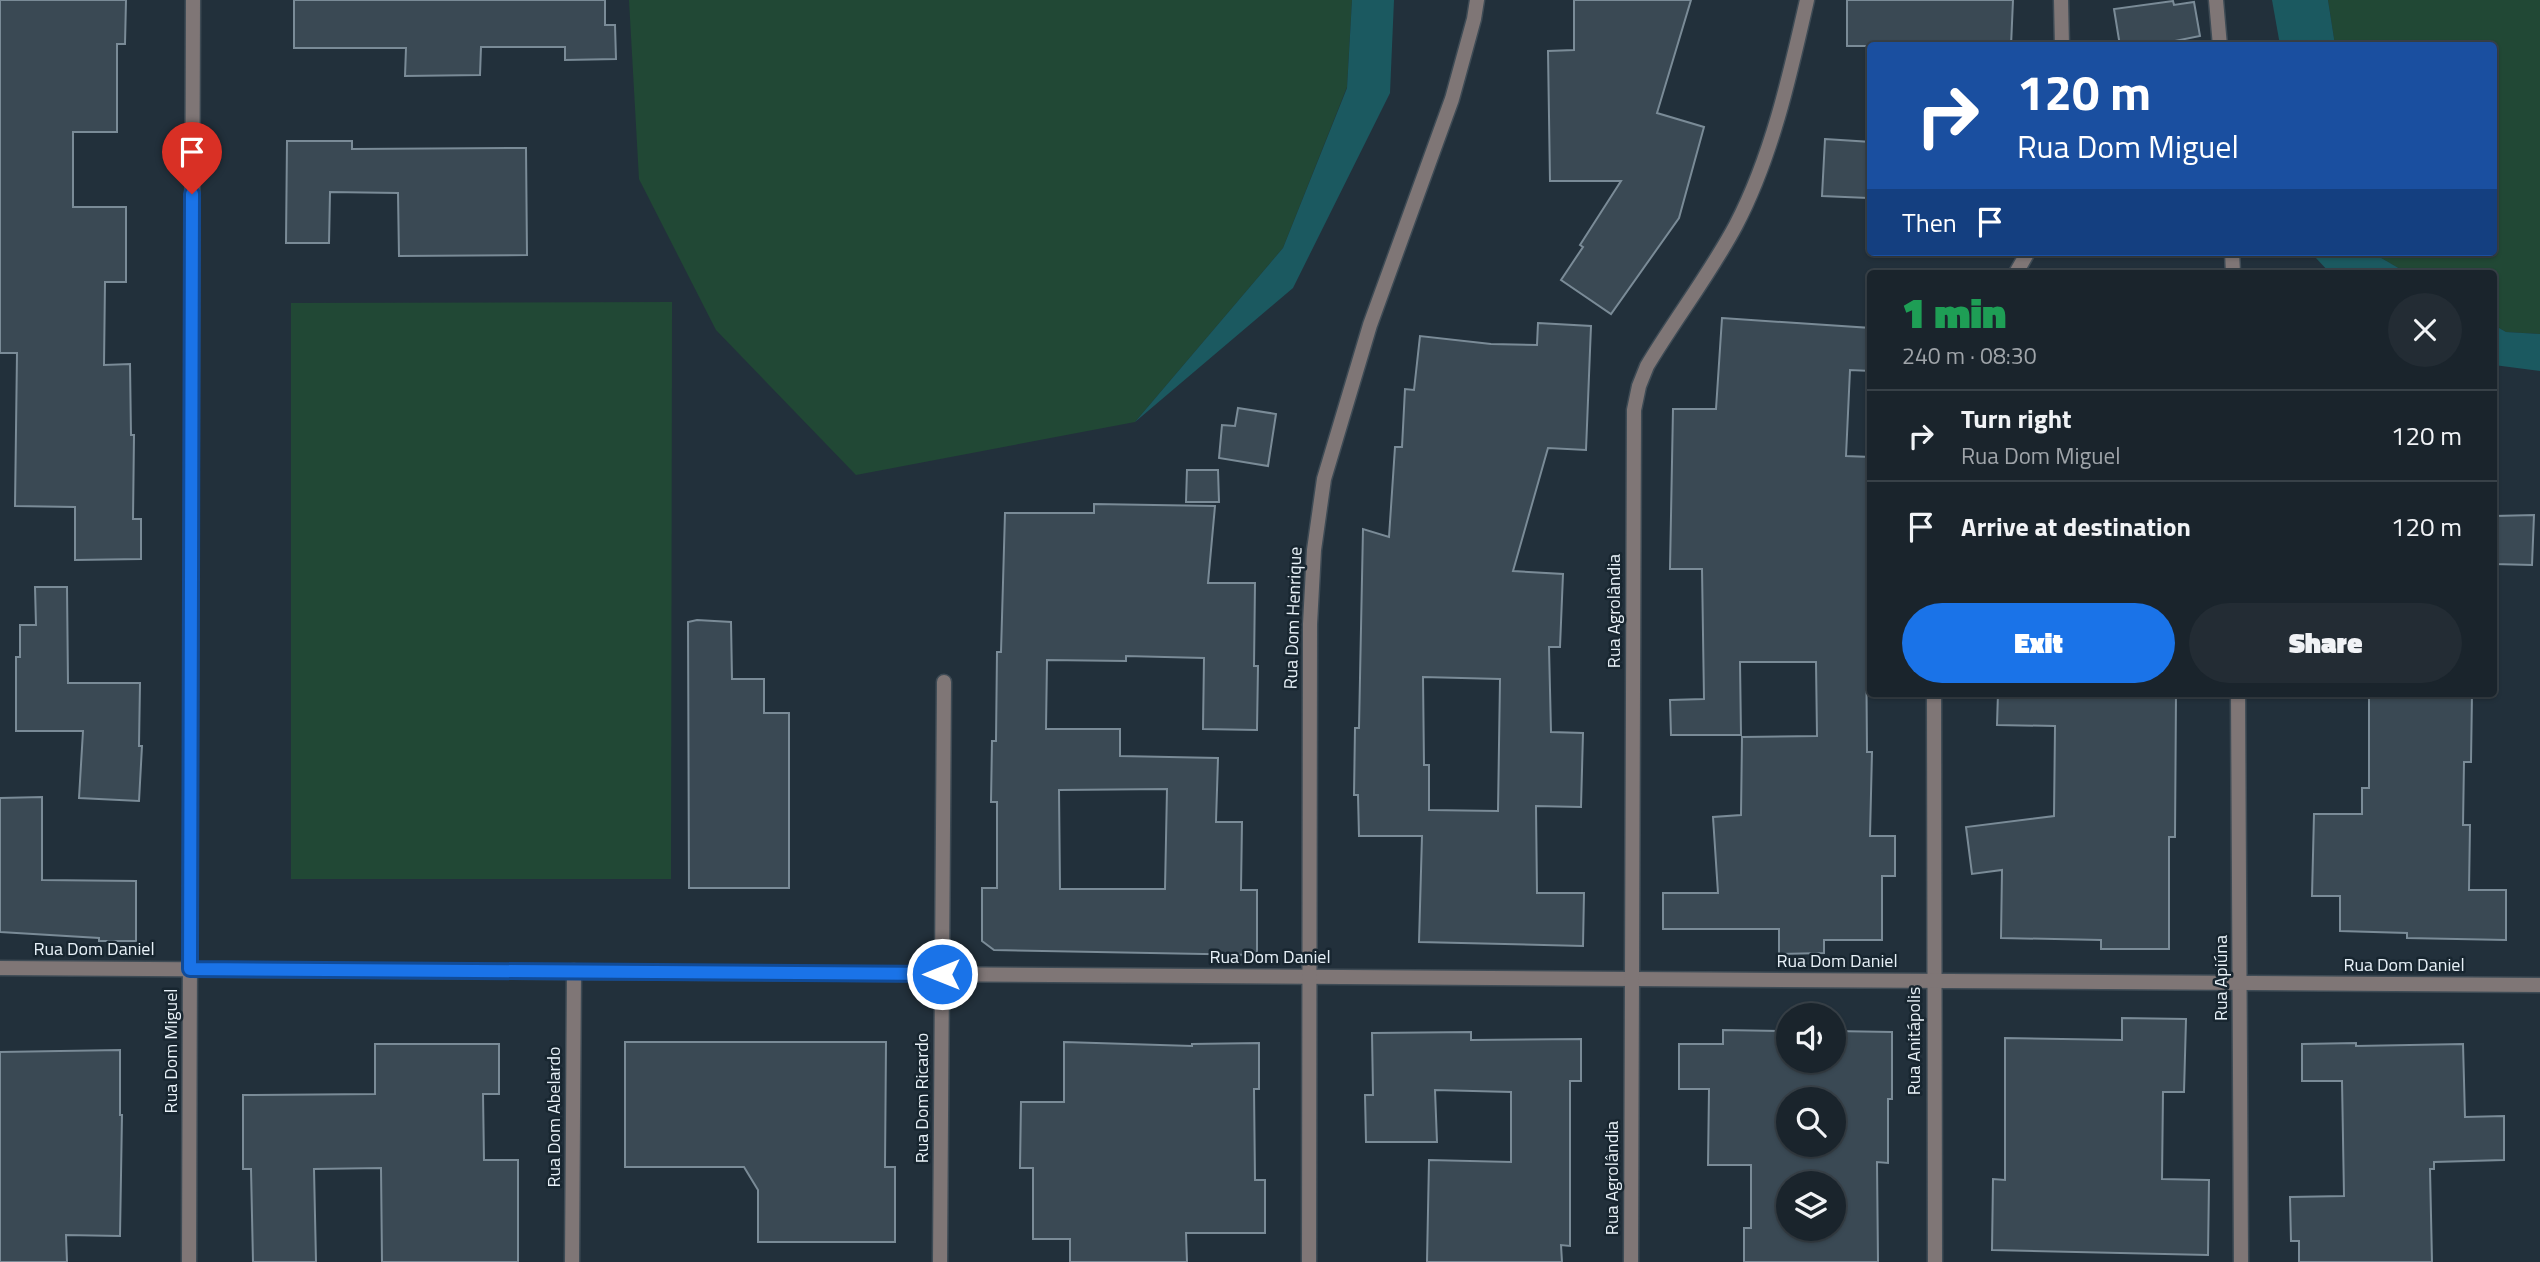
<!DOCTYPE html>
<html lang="en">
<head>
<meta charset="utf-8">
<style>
  :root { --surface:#1a242c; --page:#232c34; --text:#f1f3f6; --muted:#9fa4a9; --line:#384148; --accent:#1a73e8 }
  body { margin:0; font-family:"Titillium Web",sans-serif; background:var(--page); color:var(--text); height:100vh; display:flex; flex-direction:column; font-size:26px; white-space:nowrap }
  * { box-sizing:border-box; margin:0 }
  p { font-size:23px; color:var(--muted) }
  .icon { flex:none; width:38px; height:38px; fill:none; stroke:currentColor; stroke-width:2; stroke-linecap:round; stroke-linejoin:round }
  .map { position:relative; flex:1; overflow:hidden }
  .details { position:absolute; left:1867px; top:270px; width:630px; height:427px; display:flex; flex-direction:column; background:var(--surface); border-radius:7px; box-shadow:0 2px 5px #0004,0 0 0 2px var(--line) }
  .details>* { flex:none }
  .hud { position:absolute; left:1867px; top:42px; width:630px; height:214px; border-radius:7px; box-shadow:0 2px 5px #0004,0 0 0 2px var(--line); background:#1a4fa0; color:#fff; overflow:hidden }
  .controls { position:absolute; left:1776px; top:1003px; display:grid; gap:14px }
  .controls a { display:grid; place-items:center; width:70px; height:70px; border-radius:50%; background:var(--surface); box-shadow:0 2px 5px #0004,0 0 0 2px var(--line); font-size:35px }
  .pin { position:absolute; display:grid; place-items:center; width:60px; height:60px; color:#fff; margin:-72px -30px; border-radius:50% 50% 50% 0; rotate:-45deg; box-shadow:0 0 7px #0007 }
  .pin .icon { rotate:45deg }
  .me { position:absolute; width:77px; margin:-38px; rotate:270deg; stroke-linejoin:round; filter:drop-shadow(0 0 5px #0008) }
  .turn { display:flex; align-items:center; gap:24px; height:147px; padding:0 35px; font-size:32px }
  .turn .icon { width:91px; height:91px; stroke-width:2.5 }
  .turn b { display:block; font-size:49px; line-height:60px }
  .then { display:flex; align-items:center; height:66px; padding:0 35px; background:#0003; gap:14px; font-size:26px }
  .round { display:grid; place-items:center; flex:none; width:74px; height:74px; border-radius:37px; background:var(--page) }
  .head { display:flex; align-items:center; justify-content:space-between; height:119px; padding:0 35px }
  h1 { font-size:42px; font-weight:800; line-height:52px; color:#1e9e55 }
  .primary-button { display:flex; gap:14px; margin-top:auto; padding:14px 35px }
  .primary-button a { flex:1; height:80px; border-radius:42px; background:var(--accent); color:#fff; font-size:28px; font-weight:800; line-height:80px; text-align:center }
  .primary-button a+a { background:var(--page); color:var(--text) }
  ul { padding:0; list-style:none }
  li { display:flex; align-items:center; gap:21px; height:91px; padding:0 35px; border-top:2px solid var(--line) }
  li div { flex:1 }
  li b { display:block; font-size:26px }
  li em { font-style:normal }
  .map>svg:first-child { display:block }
</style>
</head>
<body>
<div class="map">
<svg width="2540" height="1262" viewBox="0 0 2540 1262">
  <rect width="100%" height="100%" fill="#22303b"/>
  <g fill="#214835">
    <polygon points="629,0 1352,0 1347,87 1283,248 1135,422 856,475 716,330 639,179"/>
    <polygon points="2328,0 2540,0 2540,334 2506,332 2494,325 2494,273 2407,273 2371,252 2494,252 2494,46 2335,45"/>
    <polygon points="672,302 671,879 291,879 291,303"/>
  </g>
  <g fill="#1b5960">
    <polygon points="1352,0 1394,0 1390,93 1293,288 1135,422 1283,248 1347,88"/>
    <polygon points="2272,0 2328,0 2335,45 2280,45"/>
    <polygon points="2314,252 2371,252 2407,273 2330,273 2315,257"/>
    <polygon points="2494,325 2506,332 2540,334 2540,371 2494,365"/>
  </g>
  <g fill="#3a4954" stroke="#7a8b97" stroke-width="2" fill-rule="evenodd">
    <polygon points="0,0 126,0 125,44 117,44 117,132 73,132 73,207 126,207 126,282 105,282 104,365 130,364 131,435 134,435 133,519 141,519 141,559 75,560 75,507 15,506 17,353 0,353"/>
    <polygon points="294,0 605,0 605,25 615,25 616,59 565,60 565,47 481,47 480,75 405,76 406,48 294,48"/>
    <polygon points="1574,0 1691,0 1657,113 1704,127 1679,218 1611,314 1561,280 1583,247 1580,245 1621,181 1550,181 1548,51 1574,50"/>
    <polygon points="1847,0 2013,0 2011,46 1847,46"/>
    <polygon points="2173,1 2174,5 2194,2 2200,36 2150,46 2120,46 2114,9"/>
    <polygon points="1825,139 1871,142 1868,198 1822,196"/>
    <polygon points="287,141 352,141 352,149 526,148 527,255 399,256 398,193 330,192 329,243 286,243"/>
    <polygon points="1722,318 1871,328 1871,371 1850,370 1846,456 1871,457 1871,625 1866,625 1867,752 1872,752 1870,836 1895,836 1895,876 1882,876 1882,940 1824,940 1824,953 1779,954 1779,929 1663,929 1663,893 1718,893 1713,817 1741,815 1742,737 1817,736 1816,662 1740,662 1741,735 1671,735 1670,700 1704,699 1702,569 1670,569 1673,409 1716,409"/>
    <path d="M 1538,323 L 1591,326 L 1586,450 L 1548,448 L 1513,571 L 1563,574 L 1560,647 L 1549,647 L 1551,732 L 1583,733 L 1581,807 L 1536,806 L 1537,893 L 1584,893 L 1583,946 L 1419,942 L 1422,836 L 1359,836 L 1358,795 L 1354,795 L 1355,728 L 1359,728 L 1363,529 L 1389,537 L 1395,447 L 1402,447 L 1405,389 L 1414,390 L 1420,336 L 1491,344 L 1537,345 ZM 1423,677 L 1500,679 L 1498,811 L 1429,810 L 1429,765 L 1424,765 Z"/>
    <polygon points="1238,408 1276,414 1268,466 1219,458 1222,425 1235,426"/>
    <polygon points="1187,470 1218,470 1219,502 1186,502"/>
    <path d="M 1094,504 L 1215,506 L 1208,583 L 1255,583 L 1254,666 L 1258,666 L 1257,730 L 1203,729 L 1204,658 L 1126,656 L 1126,661 L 1047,660 L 1046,729 L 1120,729 L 1120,756 L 1218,758 L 1216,822 L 1242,822 L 1241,890 L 1257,890 L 1257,955 L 994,950 L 982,941 L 982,888 L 997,888 L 997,802 L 991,802 L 992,741 L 996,741 L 997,652 L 1001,652 L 1005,513 L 1094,513 ZM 1167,789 L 1165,889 L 1060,889 L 1059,790 Z"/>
    <polygon points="2534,515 2532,565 2494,564 2494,516"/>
    <polygon points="35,587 67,587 68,683 140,683 139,746 142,746 139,801 79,798 83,731 16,731 16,657 20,657 20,625 36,625"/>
    <polygon points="697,620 731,622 732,679 764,679 764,713 789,713 789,888 689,888 688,622"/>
    <polygon points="1998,693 2176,693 2175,837 2169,837 2169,949 2101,949 2101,940 2001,938 2002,870 1972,874 1966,827 2054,816 2055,726 1997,725"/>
    <polygon points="2369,693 2472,693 2471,762 2464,762 2463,825 2470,825 2469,890 2506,890 2506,940 2407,938 2407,933 2340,931 2340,896 2312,896 2314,814 2362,814 2362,788 2369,788"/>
    <polygon points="42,797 42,880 136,881 136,941 99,941 99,938 0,932 0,798"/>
    <polygon points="2122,1018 2186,1019 2184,1092 2163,1092 2162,1179 2209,1180 2208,1255 1992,1250 1993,1179 2005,1180 2005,1038 2122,1040"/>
    <path d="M 1723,1030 L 1788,1031 L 1788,1060 L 1834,1060 L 1834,1031 L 1892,1032 L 1892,1099 L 1888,1099 L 1888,1163 L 1877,1162 L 1878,1262 L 1744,1262 L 1744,1228 L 1751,1228 L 1751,1165 L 1708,1165 L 1709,1089 L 1679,1089 L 1679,1044 L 1723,1044 ZM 1788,1099 L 1834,1099 L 1834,1144 L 1788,1144 ZM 1788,1183 L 1834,1183 L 1834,1228 L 1788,1228 Z"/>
    <polygon points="1471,1032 1471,1040 1581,1039 1581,1081 1570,1081 1570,1246 1561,1245 1562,1262 1427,1262 1429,1160 1511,1162 1511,1092 1435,1090 1437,1142 1366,1142 1365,1095 1373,1095 1372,1033"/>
    <polygon points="625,1042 886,1042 885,1167 895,1167 895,1242 758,1242 758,1190 744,1167 625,1167"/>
    <polygon points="1064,1042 1192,1046 1192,1044 1259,1043 1259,1089 1254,1089 1255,1180 1265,1180 1265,1233 1186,1233 1187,1262 1070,1262 1070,1239 1033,1239 1033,1168 1020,1168 1021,1102 1064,1102"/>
    <polygon points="2356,1043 2356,1046 2463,1044 2465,1117 2504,1116 2504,1160 2434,1162 2434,1169 2430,1169 2432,1262 2299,1262 2299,1241 2291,1241 2290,1197 2344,1196 2342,1081 2302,1081 2302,1044"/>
    <polygon points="375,1044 499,1044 499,1094 483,1094 484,1160 518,1160 518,1262 382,1262 381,1168 314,1169 316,1262 253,1262 251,1169 243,1169 243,1095 375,1094"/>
    <polygon points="120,1050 120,1115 122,1115 120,1236 66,1235 67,1262 0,1262 0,1052"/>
  </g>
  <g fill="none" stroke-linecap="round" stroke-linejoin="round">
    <g stroke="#3e4b55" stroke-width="17">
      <g id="minor">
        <polyline points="2061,0 2062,46"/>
        <polyline points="2216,0 2220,46"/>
        <polyline points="2232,252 2233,273"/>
        <polyline points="2016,273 2028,252"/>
        <polyline points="1934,693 1935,1262"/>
        <polyline points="2238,693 2241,1262"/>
        <polyline points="189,1262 193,0"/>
        <polyline points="572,1262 574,971"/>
        <polyline points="940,1262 944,682"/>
      </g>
    </g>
    <g stroke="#3e4b55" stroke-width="17">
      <g id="tertiary">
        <polyline points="0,968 2540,985"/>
        <polyline points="1309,1262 1310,624 1314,550 1324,479 1370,325 1452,99 1474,19 1477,0"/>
        <path d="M 1631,1262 L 1634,410 L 1639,386 L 1647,366 C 1675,319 1710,274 1736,225 C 1772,156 1790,75 1807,0"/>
      </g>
    </g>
    <use href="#minor" stroke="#7f7676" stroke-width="14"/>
    <use href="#tertiary" stroke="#7f7676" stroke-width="14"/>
  </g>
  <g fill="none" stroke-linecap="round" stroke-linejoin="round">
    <g stroke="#114b97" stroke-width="18">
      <polyline id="route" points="192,194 190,969 942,974"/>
    </g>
    <use href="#route" stroke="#1a73e8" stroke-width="12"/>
  </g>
  <g text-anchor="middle" stroke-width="5" stroke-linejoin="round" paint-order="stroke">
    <g font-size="18" fill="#e8f1f8" stroke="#182630">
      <text transform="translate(1614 611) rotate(-90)" y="6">Rua Agrolândia</text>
      <text transform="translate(1293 618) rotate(-88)" y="6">Rua Dom Henrique</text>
      <text x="94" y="955">Rua Dom Daniel</text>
      <text x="1270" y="963">Rua Dom Daniel</text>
      <text x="1837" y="967">Rua Dom Daniel</text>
      <text x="2404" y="971">Rua Dom Daniel</text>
      <text transform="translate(2221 978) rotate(-90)" y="6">Rua Apiúna</text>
      <text transform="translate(1914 1041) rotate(-90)" y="6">Rua Anitápolis</text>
      <text transform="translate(171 1051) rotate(-90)" y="6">Rua Dom Miguel</text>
      <text transform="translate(922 1098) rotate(-90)" y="6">Rua Dom Ricardo</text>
      <text transform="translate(554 1117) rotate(-90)" y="6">Rua Dom Abelardo</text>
      <text transform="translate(1612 1178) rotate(-90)" y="6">Rua Agrolândia</text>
    </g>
  </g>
</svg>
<div class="controls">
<a><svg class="icon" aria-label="sound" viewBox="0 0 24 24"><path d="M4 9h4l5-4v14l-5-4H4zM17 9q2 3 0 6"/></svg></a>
<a><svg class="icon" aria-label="search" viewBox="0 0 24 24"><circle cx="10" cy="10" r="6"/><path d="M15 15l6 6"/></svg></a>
<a><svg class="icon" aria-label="layers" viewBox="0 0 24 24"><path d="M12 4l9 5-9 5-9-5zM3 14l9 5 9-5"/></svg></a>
</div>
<div class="pin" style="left:192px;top:194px;background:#d93025"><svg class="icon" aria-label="arrive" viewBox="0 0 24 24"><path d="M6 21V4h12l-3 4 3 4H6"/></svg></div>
<svg class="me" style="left:942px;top:974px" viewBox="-20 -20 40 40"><circle r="17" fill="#1a73e8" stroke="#fff" stroke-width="3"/><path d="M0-11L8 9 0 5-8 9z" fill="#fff"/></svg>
<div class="hud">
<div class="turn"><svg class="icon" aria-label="right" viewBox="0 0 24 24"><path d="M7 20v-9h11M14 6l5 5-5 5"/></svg><div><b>120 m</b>Rua Dom Miguel</div></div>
<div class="then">Then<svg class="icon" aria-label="arrive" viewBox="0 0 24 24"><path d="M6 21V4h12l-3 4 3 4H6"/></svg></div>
</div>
<section class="details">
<div class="head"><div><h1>1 min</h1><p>240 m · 08:30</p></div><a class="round"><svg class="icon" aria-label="close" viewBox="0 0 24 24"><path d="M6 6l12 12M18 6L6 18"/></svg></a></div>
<ul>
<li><svg class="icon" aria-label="right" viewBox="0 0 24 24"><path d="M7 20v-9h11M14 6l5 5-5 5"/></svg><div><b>Turn right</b><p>Rua Dom Miguel</p></div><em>120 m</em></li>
<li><svg class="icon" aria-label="arrive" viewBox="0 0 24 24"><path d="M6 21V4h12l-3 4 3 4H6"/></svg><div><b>Arrive at destination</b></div><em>120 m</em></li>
</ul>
<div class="primary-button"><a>Exit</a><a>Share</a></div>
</section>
</div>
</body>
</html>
